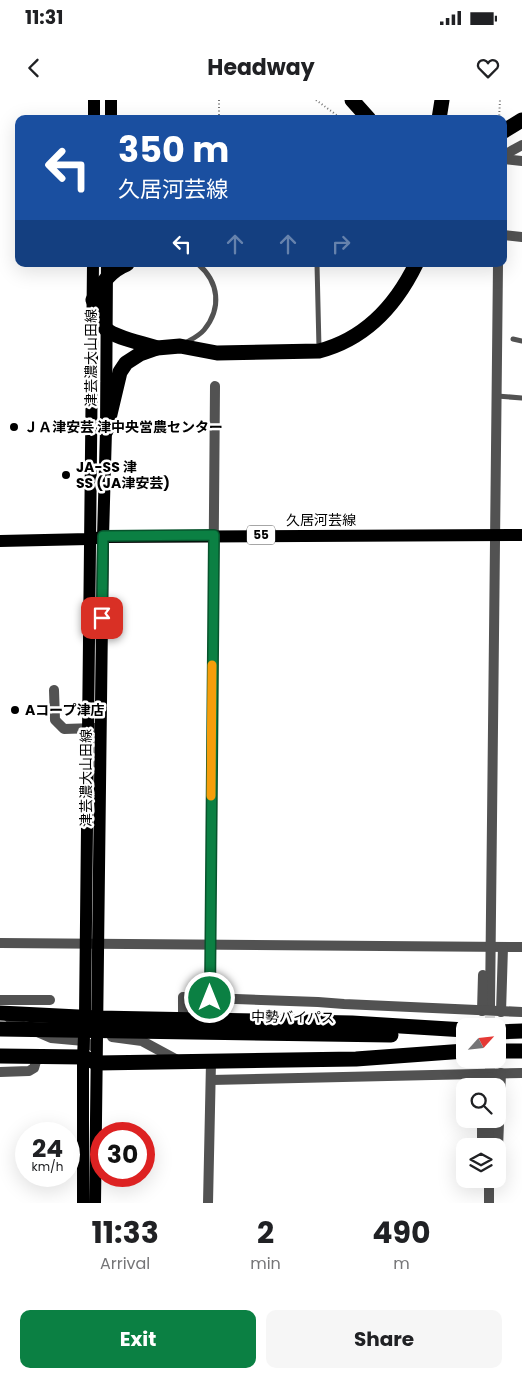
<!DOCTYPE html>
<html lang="en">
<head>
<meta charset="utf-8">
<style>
  :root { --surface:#fff; --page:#f6f6f6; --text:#202124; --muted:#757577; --accent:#0b8043 }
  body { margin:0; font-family:Poppins,"Noto Sans JP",sans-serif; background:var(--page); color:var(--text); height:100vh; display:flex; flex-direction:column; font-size:19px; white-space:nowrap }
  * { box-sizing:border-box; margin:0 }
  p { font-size:16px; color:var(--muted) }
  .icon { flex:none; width:28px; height:28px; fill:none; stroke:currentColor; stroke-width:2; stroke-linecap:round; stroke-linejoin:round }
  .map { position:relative; height:1103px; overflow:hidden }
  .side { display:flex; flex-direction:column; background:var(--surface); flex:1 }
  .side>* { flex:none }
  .guide { position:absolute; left:15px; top:15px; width:492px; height:152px; border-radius:10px; box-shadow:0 5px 20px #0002; background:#1a4fa0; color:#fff; overflow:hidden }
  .needle { width:32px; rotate:63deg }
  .controls { position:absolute; left:456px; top:918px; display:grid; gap:10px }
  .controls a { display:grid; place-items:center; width:50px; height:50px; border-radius:10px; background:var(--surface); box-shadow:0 5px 20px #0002; font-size:25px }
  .speed { position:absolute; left:15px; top:1022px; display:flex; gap:10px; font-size:25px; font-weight:700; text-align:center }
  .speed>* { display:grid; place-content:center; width:65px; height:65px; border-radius:50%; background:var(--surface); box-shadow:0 5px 20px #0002; line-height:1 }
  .speed small { font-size:12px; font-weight:400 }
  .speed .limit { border:8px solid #d22; background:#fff; color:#111 }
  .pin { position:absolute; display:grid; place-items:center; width:42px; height:42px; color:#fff; margin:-21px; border-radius:10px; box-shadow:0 2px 8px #0006 }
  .me { position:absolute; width:55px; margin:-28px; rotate:0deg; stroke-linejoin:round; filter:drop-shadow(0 0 4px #0008) }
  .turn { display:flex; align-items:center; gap:18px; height:105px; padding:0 20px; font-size:22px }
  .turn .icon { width:65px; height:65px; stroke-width:2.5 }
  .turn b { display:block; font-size:35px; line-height:42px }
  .lanes { display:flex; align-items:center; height:48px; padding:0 20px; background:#0003; justify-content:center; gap:25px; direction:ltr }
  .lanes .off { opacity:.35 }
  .eta { display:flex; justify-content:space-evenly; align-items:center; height:85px; text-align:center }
  .eta b { font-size:30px; font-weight:700; line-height:35px }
  .cta { display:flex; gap:10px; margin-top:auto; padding:10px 20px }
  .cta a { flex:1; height:58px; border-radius:10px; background:var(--accent); color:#fff; font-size:20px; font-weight:700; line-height:58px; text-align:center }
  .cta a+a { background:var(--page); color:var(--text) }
  .status { display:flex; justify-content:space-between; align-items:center; height:35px; padding:0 25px; background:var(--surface); direction:ltr }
  .status svg { height:14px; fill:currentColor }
  header { display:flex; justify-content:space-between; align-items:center; height:65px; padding:0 20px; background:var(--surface); font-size:22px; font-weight:700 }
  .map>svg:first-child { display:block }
</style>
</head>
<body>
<div class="status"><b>11:31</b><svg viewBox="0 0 49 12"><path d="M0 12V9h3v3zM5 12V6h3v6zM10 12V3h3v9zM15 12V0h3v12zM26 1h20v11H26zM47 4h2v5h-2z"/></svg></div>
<header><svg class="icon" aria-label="back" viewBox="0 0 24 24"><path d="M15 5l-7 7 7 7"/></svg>Headway<svg class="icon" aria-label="heart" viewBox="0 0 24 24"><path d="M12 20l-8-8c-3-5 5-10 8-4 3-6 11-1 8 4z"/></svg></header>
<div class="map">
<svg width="522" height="1103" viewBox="0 0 522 1103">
  <rect width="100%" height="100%" fill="#fff"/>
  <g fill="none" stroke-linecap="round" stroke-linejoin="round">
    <g stroke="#d9d9d9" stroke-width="10" stroke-dasharray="10 5" stroke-linecap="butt">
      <polyline points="490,926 490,906"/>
      <polyline points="490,977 490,959"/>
    </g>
    <g stroke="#747474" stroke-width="2" stroke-dasharray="1 2.5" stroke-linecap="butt">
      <polyline points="219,0 219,19"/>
      <polyline points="316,0 342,19"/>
      <polyline points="499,19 500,0"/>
    </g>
    <g stroke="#525252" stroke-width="5">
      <polyline points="317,164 319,248"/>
      <polyline points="513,239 522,241"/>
      <path d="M 184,244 C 190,240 199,236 204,230 C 222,208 219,182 198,164"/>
      <polyline points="497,296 522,298"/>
    </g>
    <g stroke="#525252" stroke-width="10">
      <polyline points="504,55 522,45"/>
      <polyline points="504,59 522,61"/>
      <polyline points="504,135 522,137"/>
      <polyline points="54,590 55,620 64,629 95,628"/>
      <polyline points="0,843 522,847"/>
      <polyline points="210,898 215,286"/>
      <polyline points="0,900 50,900"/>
      <polyline points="490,906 498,164"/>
      <polyline points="482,911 483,875"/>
      <polyline points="501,912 503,847"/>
      <polyline points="4,913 14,922 51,938 84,941 97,949"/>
      <polyline points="183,919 183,897 318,902 344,904 522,912"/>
      <polyline points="112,937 142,941 179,961"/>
      <polyline points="0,972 29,971 34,968 37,958"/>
      <polyline points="481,974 481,986"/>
      <polyline points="211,980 522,973"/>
      <polyline points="490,986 490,977"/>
      <polyline points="482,1019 482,1046"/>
      <polyline points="489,1046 489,1019"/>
      <polyline points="498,1048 501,973"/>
      <polyline points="208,1103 211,962"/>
      <polyline points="489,1103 489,1079"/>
    </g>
    <g stroke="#000" stroke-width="12">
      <polyline points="94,19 94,0"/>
      <polyline points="111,19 111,0"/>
      <polyline points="0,441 89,439 103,437 522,435"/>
      <polyline points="83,1103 83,957 85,916 93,164"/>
      <polyline points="95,1103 103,437 106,331 107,164"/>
    </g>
    <g stroke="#000" stroke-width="15">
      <polyline points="352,0 369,19"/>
      <polyline points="439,19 442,0"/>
      <polyline points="504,31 522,20"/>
      <path d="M 127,164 C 109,171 102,184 93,200 C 97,208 100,222 106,229 C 115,238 143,243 157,248"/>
      <path d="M 106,331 L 120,272 L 126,263 L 140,254 L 157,248 L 180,246 L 217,253 L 319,251 C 365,239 396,205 416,164"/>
      <polyline points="0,913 98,918 352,923 465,930"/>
      <polyline points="0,929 391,935"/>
      <polyline points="498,932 522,931"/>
      <polyline points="498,951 522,951"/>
      <polyline points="0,956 83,957 97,963 356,959 465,951"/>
    </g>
  </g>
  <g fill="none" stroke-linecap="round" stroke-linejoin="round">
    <g stroke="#07532c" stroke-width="12">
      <polyline id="route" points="102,518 103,436 214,435 210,898"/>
    </g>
    <use href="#route" stroke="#0b8043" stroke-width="9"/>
    <polyline stroke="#f59e0b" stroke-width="9" points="211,696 212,565"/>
  </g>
  <g fill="#000" stroke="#fff" stroke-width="2">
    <circle cx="14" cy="327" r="5"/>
    <circle cx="66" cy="375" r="5"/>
    <circle cx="15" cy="610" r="5"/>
  </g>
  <g text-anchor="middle" stroke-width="5" stroke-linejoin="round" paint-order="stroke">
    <rect fill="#fff" stroke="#4c4c4c" stroke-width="1" x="247" y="425.5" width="28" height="19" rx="4"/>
    <g font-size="12" font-weight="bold" fill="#000">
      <text x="261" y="439">55</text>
    </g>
    <g font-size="14" fill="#000" stroke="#fff">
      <text transform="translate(91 258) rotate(-90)" y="5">津芸濃大山田線</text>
      <text x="321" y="425">久居河芸線</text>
      <text transform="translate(86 678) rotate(-90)" y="5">津芸濃大山田線</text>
      <text transform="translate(293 917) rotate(1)" y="5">中勢バイパス</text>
    </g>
    <g font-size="14" font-weight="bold" fill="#000" stroke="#fff" text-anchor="start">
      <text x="24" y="332">ＪＡ津安芸 津中央営農センター</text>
      <text x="76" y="372">JA-SS 津<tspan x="76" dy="16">SS (JA津安芸)</tspan></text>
      <text x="25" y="615">Aコープ津店</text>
    </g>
  </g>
</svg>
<div class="controls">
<a><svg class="needle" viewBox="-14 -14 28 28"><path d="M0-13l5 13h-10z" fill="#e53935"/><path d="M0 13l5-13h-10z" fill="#757577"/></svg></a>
<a><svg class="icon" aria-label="search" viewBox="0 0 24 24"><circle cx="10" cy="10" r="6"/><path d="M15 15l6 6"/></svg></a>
<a><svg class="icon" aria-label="layers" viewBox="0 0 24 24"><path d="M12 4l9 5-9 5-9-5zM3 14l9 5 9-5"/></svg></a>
</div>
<div class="speed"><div>24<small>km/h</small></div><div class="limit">30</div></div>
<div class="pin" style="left:102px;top:518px;background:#d93025"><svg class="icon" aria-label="arrive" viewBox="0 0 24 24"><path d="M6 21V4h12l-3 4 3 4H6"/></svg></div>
<svg class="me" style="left:210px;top:898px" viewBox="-20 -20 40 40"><circle r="17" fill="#0b8043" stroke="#fff" stroke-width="3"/><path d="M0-11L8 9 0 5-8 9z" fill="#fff"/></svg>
<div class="guide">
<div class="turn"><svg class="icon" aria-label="left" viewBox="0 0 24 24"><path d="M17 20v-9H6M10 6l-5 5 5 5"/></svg><div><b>350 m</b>久居河芸線</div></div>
<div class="lanes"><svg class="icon" aria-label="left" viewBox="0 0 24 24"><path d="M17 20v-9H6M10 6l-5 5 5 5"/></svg><svg class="icon off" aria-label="ahead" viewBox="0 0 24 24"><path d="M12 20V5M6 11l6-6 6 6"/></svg><svg class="icon off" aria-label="ahead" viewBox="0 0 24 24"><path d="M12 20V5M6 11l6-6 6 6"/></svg><svg class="icon off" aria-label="right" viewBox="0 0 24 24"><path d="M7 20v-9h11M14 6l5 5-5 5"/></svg></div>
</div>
</div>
<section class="side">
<div class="eta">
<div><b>11:33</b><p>Arrival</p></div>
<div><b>2</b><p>min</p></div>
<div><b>490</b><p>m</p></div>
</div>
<div class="cta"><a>Exit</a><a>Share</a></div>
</section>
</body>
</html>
